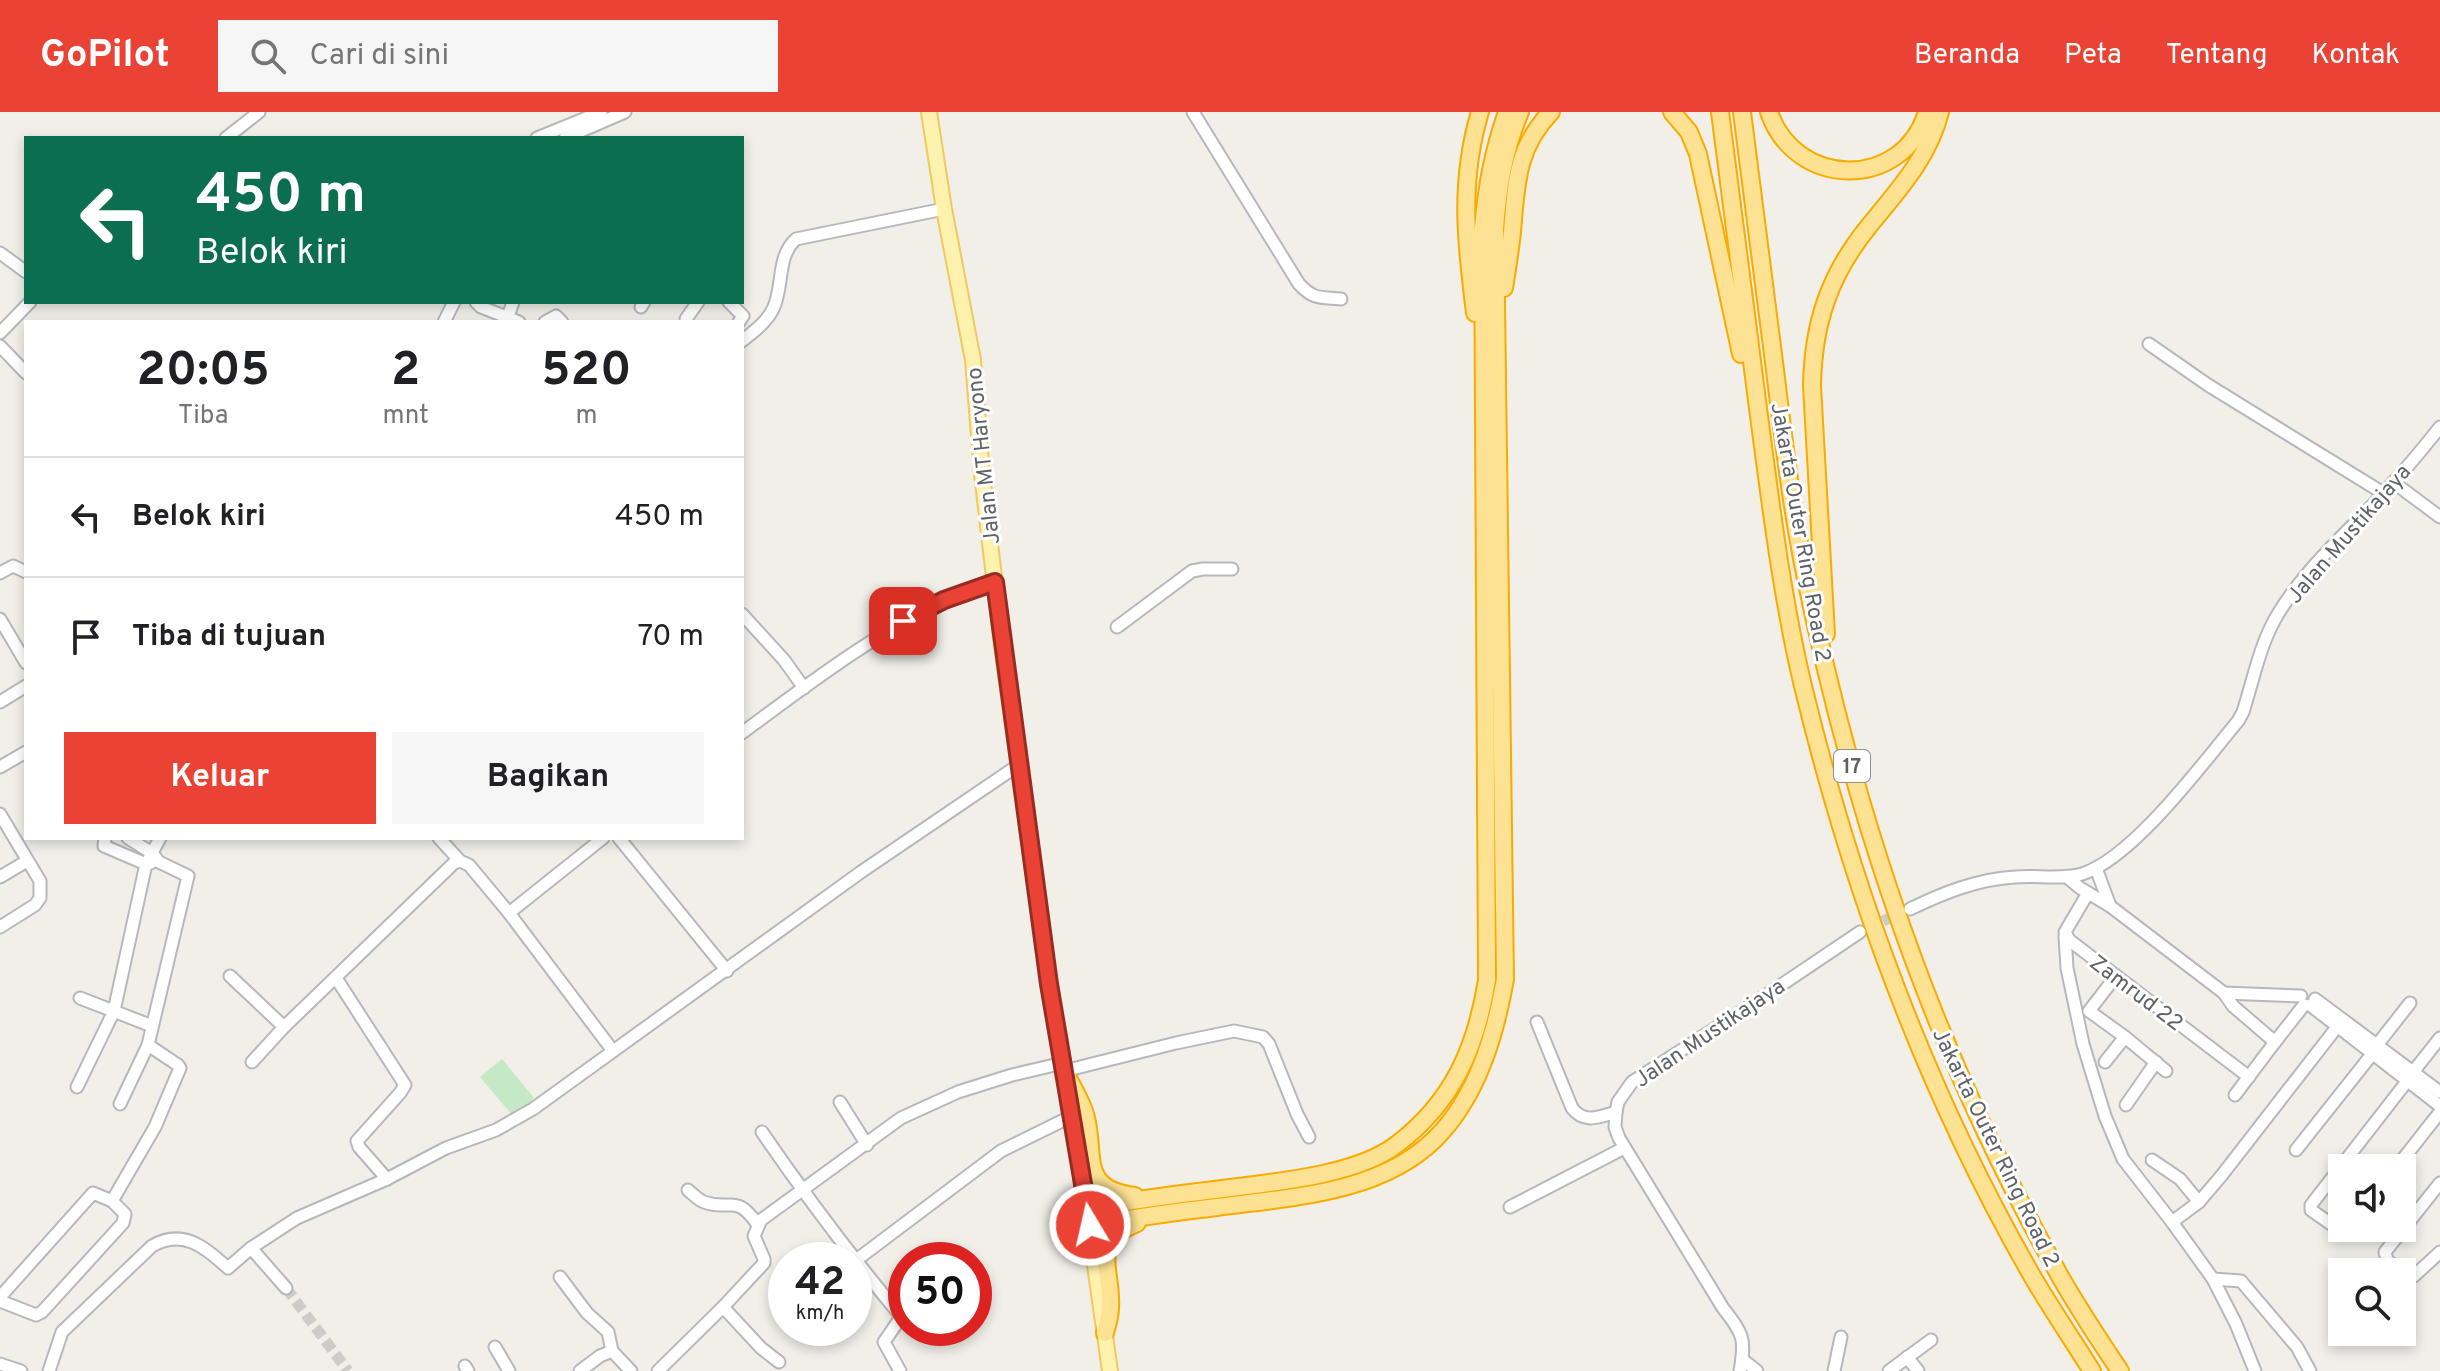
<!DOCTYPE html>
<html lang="id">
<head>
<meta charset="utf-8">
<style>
  :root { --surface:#fff; --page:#f6f6f6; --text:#202124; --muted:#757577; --line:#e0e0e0; --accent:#ea4335 }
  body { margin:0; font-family:Overpass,sans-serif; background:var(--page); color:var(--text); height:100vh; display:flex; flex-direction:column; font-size:30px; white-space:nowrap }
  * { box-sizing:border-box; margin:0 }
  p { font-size:26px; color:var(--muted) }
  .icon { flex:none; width:44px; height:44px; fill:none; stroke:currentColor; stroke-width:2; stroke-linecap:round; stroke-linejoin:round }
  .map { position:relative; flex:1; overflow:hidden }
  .drawer { position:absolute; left:24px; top:208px; width:720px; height:520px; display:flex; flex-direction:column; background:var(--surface); border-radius:0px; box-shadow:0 4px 12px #0003 }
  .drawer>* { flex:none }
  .hud { position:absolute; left:24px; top:24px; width:720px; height:168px; border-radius:0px; box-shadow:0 4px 12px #0003; background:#0b6e4f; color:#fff; overflow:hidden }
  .tools { position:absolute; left:2328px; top:1042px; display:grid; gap:16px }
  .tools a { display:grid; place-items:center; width:88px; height:88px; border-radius:0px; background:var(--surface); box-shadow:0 4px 12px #0003; font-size:40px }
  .speed { position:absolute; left:768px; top:1130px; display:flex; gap:16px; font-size:40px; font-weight:700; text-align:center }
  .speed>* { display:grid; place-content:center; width:104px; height:104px; border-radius:50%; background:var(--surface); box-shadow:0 4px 12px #0003; line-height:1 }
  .speed small { font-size:20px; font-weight:400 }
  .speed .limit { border:12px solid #d22; background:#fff; color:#111 }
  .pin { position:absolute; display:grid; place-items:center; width:68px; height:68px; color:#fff; margin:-34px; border-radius:16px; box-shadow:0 4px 12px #0006 }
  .me { position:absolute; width:88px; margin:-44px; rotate:351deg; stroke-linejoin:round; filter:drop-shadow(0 0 6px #0008) }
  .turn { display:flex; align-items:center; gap:28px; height:168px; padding:0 40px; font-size:36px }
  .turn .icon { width:104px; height:104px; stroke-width:2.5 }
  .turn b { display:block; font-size:56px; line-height:68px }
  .eta { display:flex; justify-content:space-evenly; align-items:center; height:136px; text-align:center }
  .eta b { font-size:48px; font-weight:700; line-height:56px }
  .cta { display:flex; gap:16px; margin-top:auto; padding:16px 40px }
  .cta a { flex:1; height:92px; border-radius:0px; background:var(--accent); color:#fff; font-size:32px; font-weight:700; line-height:92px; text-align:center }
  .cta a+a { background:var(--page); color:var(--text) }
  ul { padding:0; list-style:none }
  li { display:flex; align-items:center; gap:24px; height:120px; padding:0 40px; border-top:2px solid var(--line) }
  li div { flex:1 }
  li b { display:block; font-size:30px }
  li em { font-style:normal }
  header { display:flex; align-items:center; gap:48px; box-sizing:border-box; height:112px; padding:0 40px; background:var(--accent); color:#fff }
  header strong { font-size:38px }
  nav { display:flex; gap:44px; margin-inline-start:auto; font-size:28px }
  .search { width:560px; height:72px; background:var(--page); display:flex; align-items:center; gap:20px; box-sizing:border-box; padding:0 28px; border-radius:0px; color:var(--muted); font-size:30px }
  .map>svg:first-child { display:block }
</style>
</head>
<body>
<header>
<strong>GoPilot</strong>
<div class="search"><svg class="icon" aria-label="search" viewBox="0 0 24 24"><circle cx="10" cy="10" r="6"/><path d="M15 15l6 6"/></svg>Cari di sini</div>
<nav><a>Beranda</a><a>Peta</a><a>Tentang</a><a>Kontak</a></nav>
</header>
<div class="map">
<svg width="2440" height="1259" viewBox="0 0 2440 1259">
  <rect width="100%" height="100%" fill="#f1efe8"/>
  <polygon fill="#c5e8c5" points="502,947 534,986 513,1004 480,965"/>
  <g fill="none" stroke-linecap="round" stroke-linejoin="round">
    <g stroke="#ccccc8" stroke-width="11" stroke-dasharray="11 5.5" stroke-linecap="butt">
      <polyline points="1868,816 1903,800"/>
      <polyline points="286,1176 348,1259"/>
    </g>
    <g stroke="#b5b8bc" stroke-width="15">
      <g id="minor">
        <path d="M 1193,0 L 1299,172 C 1314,188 1320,185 1341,187"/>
        <polyline points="226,26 259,0"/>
        <polyline points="537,26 601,0"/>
        <polyline points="565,26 625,0"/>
        <polyline points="0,141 26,160"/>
        <polyline points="476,190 481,195 519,210"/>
        <polyline points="729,190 743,204 739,210"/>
        <polyline points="641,195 644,190"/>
        <polyline points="686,207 698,190"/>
        <polyline points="444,210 454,190"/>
        <polyline points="506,210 513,190"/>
        <polyline points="545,210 556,204 562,210"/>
        <polyline points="0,221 30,190"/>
        <path d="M 742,229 C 753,220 766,211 773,197 C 784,175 776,145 796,127 L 944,97"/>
        <polyline points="2149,232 2208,273 2383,381"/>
        <polyline points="0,234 26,261"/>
        <polyline points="2393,370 2440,405"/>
        <polyline points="0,461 13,454 26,460"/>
        <polyline points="742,502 784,548 804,576"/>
        <polyline points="0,507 26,551"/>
        <polyline points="1117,515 1192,459 1203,457 1232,457"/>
        <polyline points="0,590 26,574"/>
        <path d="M 742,621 C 822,562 899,501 995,470"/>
        <polyline points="0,655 26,640"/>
        <polyline points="0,702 40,769 40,786 35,793 0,815"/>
        <polyline points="105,726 104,734 146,752 151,751"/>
        <polyline points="439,726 460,749"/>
        <polyline points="619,726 727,859"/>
        <polyline points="0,765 27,749"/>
        <polyline points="2067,765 2080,776 2110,794 2096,756"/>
        <polyline points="2088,781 2065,820 2069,828 2249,965"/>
        <polyline points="2110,794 2224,881 2301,884"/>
        <path d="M 1910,797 C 1943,781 1978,767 2015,765 C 2037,763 2061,768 2082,762 C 2133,746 2203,651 2238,609 L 2243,600 C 2253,569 2259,536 2275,507 C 2303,458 2346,422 2384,381 C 2403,360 2422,338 2440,315"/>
        <polyline points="509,801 603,726"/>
        <polyline points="2065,824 2067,856 2083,932 2105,1004 2123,1047 2172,1110 2213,1167 2236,1212 2255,1259"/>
        <polyline points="230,864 284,915"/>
        <polyline points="2116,864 2089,899 2125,925 2166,959"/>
        <polyline points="336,866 405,973 400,981 357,1029 359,1035 387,1067"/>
        <polyline points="2224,881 2233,894 2275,930 2304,893"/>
        <polyline points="80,886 152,914"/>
        <polyline points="2315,887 2440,980"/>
        <polyline points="2310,893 2440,994"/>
        <path d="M 1537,910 L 1572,996 C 1584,1012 1599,1005 1616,1000"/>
        <polyline points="2377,933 2410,891"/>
        <polyline points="252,950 284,915 454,751 460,749 469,753 509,801 613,939"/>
        <polyline points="2105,950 2125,925"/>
        <polyline points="1064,959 1176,931 1234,919 1263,925 1269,932 1297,1002 1309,1025"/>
        <polyline points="2413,960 2440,926"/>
        <polyline points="77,975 114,899 146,752 160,726"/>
        <polyline points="2235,983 2275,930"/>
        <polyline points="840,990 867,1033"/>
        <polyline points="120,992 148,933 188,764 159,750 152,741 128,726"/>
        <polyline points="2126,993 2156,950"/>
        <path d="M 762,1020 C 805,1083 851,1144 900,1203 L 899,1208 L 884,1230 L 900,1259"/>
        <polyline points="2296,1038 2373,941"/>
        <polyline points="2152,1048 2180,1067 2199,1090"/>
        <polyline points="2396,1056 2440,1000"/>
        <path d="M 688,1078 C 693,1082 698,1088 704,1090 C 731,1100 735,1080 758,1113"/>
        <polyline points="112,1089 155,1015 180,956 178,953 148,933"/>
        <polyline points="1510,1095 1624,1036"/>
        <polyline points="2172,1110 2199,1090 2222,1063 2337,915"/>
        <polyline points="2348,1116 2345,1120 2341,1119 2311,1098 2311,1093 2408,968"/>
        <polyline points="251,1136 286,1176"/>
        <polyline points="855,1149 1001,1039 1072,1004"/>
        <polyline points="2402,1160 2387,1148 2385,1140 2440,1071"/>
        <polyline points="2402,1160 2408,1165 2414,1164 2440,1140"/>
        <polyline points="560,1165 587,1201 608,1220 612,1239"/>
        <polyline points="2213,1167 2241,1169 2297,1235 2310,1259"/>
        <polyline points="0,1185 93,1081 112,1089 125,1102 123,1111 42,1200 36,1203 0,1189"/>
        <polyline points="723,1195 761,1236 779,1250"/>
        <polyline points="495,1235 509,1259"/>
        <polyline points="1907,1245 1918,1259"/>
        <polyline points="1742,1247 1757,1259"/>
        <polyline points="0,1252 21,1259"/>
        <polyline points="465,1254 468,1259"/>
        <path d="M 49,1259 L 62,1220 L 152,1134 C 183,1116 204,1135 228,1156 L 251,1136 L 297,1106 L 387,1067 L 446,1036 L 496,1018 L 533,997 L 861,760 L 1020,652"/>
        <polyline points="580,1259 600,1244 612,1239 631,1259"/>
        <polyline points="658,1259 723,1195 764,1151 764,1147 754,1124 761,1108 901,1006 958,980 1012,963 1063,951"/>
        <path d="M 1740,1259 C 1746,1226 1743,1222 1723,1196 L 1619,1026 L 1615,1015 L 1616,1000 L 1618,990 L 1632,970 L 1750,894 L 1860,820"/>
        <polyline points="1834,1259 1841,1225"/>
        <polyline points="1889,1259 1931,1228"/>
      </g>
    </g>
    <g stroke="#f2c960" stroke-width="18">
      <polyline id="major" points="929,0 944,97 973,248 982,362 1002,534 1049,872 1083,1069 1110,1259"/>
    </g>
    <g stroke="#f9ab00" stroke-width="20">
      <g id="highway">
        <polyline points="1672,0 1689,20 1698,42 1741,242"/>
        <path d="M 1720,0 C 1733,101 1746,203 1759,304 C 1771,394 1782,486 1803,574 C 1853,781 1928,984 2035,1169 C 2053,1199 2073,1229 2092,1259"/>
        <path d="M 1742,0 C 1753,86 1764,172 1775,258 C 1783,324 1791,391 1804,457 C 1853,701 1934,940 2056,1157 C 2075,1192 2098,1226 2120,1259"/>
        <path d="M 1769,0 C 1795,77 1903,79 1927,0"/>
        <path d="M 1504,176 C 1507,157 1510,139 1512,120 C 1516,73 1516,36 1551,0"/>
        <path d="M 1475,201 C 1466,130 1459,70 1480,0"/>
        <path d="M 1826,522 L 1812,274 C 1813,212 1829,163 1869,114 C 1898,78 1928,47 1940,0"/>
        <path d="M 1064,959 C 1071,972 1079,985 1084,999 C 1098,1038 1075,1077 1135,1084"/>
        <path d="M 1087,1096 C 1129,1089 1172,1083 1214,1078 C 1266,1071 1354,1065 1396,1033 C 1453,990 1476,936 1487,868 L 1483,116 C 1487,74 1493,40 1507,0"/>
        <path d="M 1090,1113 C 1132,1106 1174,1100 1217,1095 C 1290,1085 1379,1082 1435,1027 C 1477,985 1495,924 1505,867 L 1495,116 C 1498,75 1504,38 1520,0"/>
        <path d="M 1105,1221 C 1107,1213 1110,1205 1110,1196 C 1113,1158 1088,1131 1137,1111"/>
      </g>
    </g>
    <use href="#minor" stroke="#fff" stroke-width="11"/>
    <use href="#major" stroke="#fff2af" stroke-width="14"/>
    <use href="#highway" stroke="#fde293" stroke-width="16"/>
  </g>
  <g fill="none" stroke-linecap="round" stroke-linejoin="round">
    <g stroke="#982c22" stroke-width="20">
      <polyline id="route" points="903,509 944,488 995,470 1049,872 1090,1113"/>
    </g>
    <use href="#route" stroke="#ea4335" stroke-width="14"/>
  </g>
  <g text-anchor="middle" stroke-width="6" stroke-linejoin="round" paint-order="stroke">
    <rect fill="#fff" stroke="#8f9295" stroke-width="2" x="1834" y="638" width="36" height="32" rx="6"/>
    <g font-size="20" font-weight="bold" fill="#5f6368">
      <text x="1852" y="661">17</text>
    </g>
    <g font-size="22" fill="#5f6368" stroke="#fff">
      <text transform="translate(982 344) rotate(-96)" y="8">Jalan MT Haryono</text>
      <text transform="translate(1802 420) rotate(80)" y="8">Jakarta Outer Ring Road 2</text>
      <text transform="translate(2348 421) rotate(-49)" y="8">Jalan Mustikajaya</text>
      <text transform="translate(2137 880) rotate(37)" y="8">Zamrud 22</text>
      <text transform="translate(1709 920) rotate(-34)" y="8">Jalan Mustikajaya</text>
      <text transform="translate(1997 1035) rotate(64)" y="8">Jakarta Outer Ring Road 2</text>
    </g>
  </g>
</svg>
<div class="tools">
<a><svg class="icon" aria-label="sound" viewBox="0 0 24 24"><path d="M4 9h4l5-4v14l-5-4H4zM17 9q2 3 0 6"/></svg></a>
<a><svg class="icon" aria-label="search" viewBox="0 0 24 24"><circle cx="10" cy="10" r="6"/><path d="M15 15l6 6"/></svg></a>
</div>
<div class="speed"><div>42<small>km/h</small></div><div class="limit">50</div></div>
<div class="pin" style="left:903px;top:509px;background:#d93025"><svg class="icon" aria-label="arrive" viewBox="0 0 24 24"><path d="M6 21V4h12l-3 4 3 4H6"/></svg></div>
<svg class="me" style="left:1090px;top:1113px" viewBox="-20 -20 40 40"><circle r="17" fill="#ea4335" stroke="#fff" stroke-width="3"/><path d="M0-11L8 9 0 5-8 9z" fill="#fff"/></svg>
<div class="hud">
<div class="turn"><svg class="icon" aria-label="left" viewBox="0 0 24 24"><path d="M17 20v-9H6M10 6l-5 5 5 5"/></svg><div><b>450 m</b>Belok kiri</div></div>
</div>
<section class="drawer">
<div class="eta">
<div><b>20:05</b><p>Tiba</p></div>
<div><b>2</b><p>mnt</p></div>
<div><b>520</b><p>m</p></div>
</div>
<ul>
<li><svg class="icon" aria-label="left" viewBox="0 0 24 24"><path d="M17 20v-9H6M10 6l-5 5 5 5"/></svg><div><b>Belok kiri</b></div><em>450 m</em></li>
<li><svg class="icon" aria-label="arrive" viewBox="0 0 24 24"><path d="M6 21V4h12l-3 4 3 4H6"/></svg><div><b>Tiba di tujuan</b></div><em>70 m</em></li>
</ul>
<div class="cta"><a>Keluar</a><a>Bagikan</a></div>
</section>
</div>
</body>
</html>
